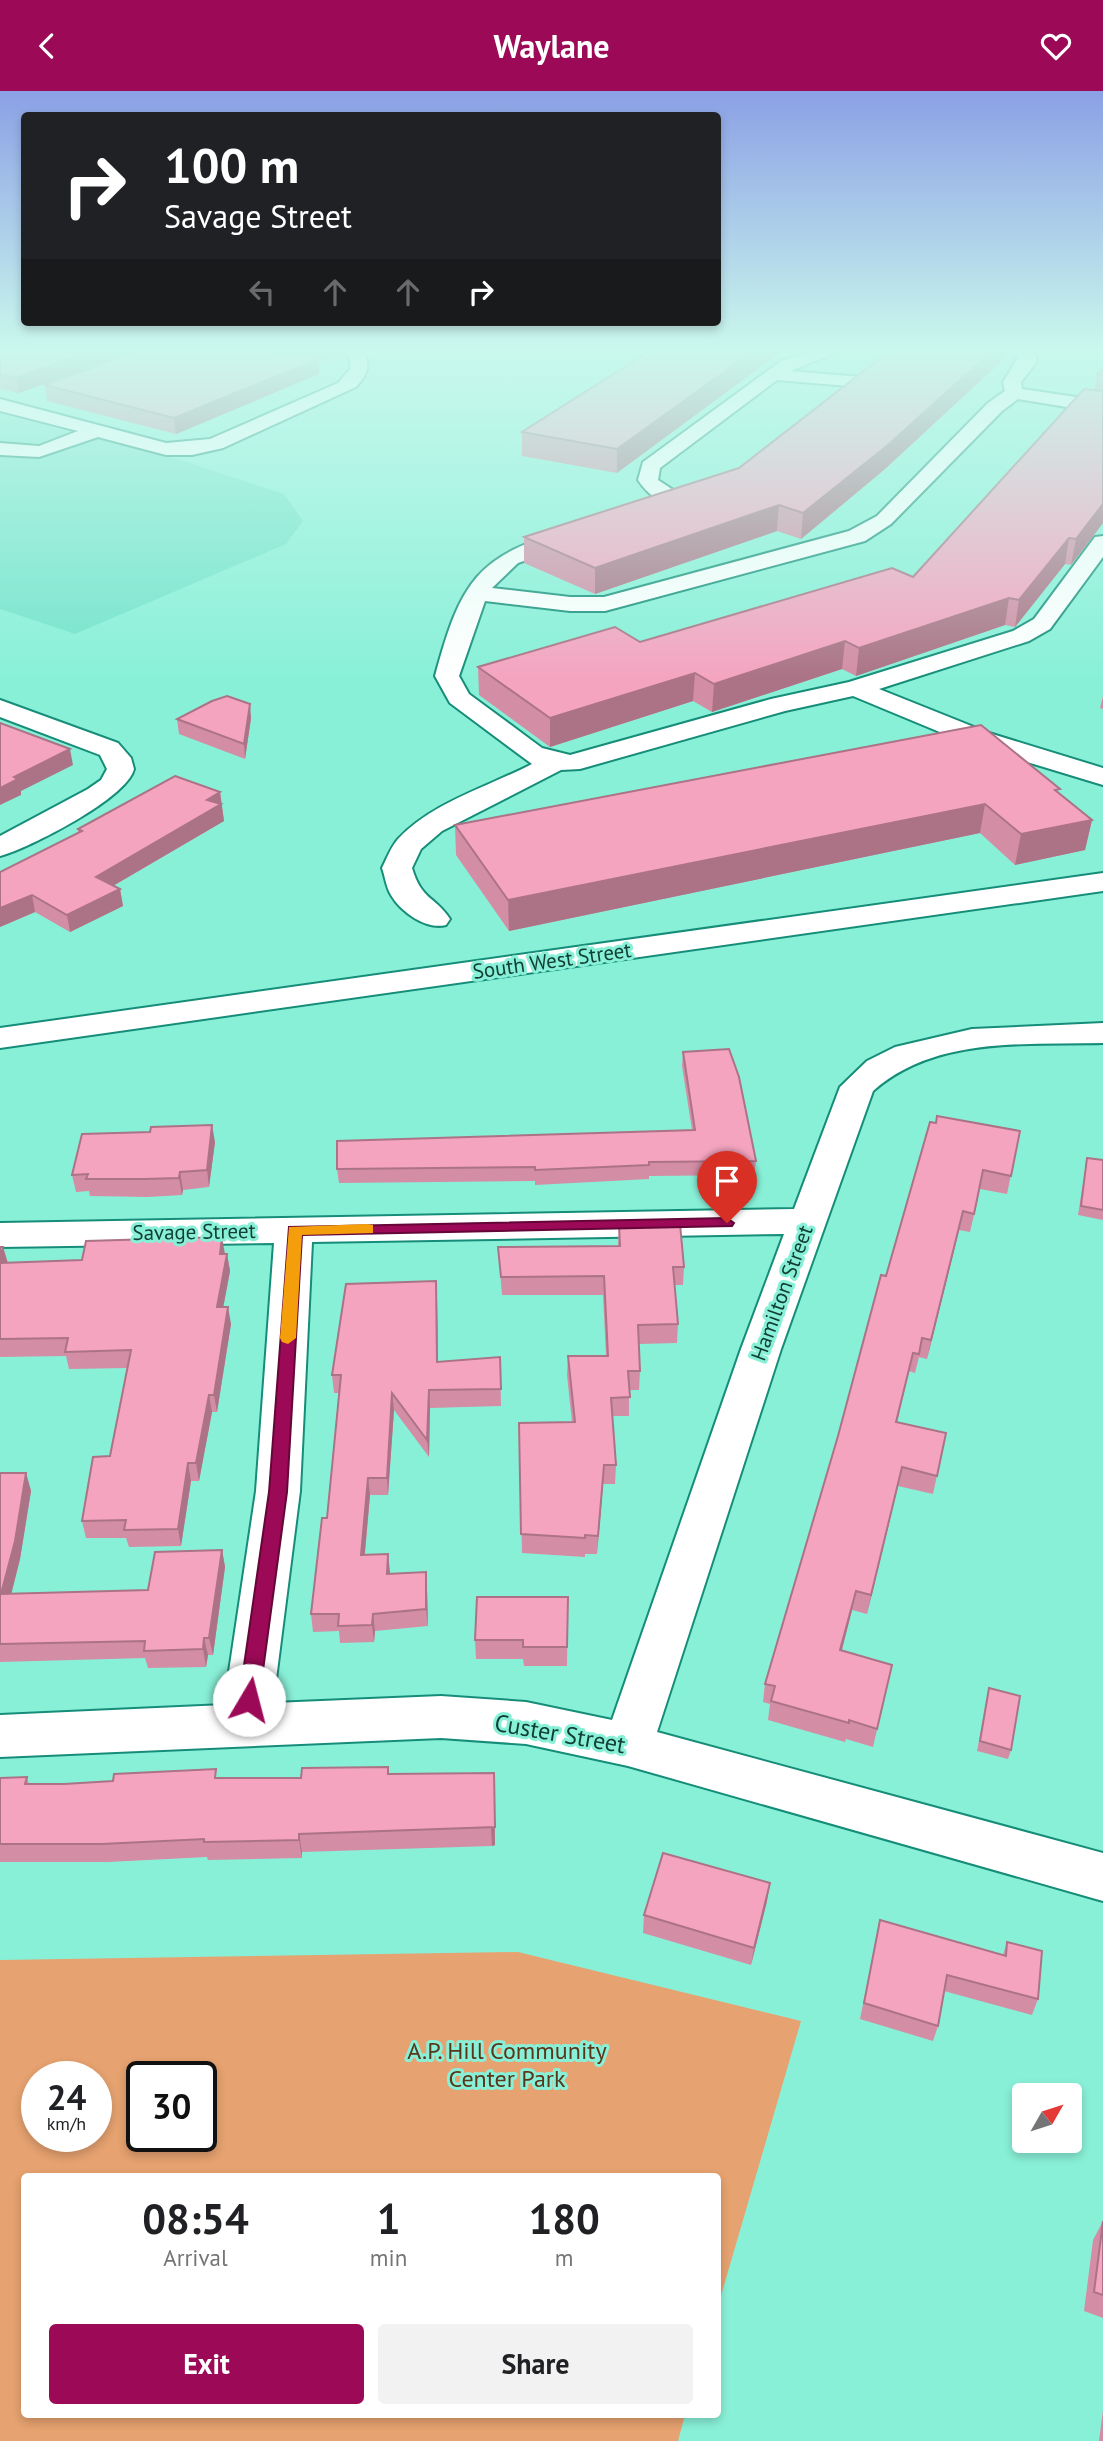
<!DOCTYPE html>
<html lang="en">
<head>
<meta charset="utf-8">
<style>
  :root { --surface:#fff; --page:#f2f2f2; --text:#202124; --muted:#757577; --accent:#9b0957 }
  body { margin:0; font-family:"PT Sans",sans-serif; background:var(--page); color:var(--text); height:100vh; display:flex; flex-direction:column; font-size:26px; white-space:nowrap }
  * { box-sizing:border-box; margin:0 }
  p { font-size:23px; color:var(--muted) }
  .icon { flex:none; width:38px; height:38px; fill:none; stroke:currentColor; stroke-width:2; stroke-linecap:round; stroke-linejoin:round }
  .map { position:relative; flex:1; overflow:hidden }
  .details { position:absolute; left:21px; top:2082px; width:700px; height:245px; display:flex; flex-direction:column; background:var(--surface); border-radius:7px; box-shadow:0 4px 10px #0003 }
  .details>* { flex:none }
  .banner { position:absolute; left:21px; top:21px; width:700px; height:214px; border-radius:7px; box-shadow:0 4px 10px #0003; background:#202124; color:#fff; overflow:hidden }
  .needle { width:46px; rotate:51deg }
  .tools { position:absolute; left:1012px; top:1992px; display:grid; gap:14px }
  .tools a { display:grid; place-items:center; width:70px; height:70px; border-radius:7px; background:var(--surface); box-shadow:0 4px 10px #0003; font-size:35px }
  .speed { position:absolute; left:21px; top:1970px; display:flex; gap:14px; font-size:35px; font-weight:700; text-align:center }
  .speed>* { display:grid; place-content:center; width:91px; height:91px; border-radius:50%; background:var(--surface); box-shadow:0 4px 10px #0003; line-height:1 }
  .speed small { font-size:18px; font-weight:400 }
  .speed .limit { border:4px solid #111; border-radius:10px; background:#fff; color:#111 }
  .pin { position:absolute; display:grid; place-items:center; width:60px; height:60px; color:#fff; margin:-72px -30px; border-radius:50% 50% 50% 0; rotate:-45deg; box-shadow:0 0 7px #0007 }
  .pin .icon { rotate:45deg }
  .me { position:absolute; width:77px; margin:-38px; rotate:8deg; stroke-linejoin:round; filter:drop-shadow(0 0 5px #0008) }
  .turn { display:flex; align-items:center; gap:24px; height:147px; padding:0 28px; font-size:32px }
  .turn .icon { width:91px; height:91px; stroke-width:2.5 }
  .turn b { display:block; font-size:49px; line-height:60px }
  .lanes { display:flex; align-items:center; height:66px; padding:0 28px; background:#0003; justify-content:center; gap:35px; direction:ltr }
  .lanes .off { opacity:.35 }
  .eta { display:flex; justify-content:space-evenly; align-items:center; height:119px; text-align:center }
  .eta b { font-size:42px; font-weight:600; line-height:49px }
  .button { display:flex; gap:14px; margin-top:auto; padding:14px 28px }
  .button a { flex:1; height:80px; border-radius:7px; background:var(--accent); color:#fff; font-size:28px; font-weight:600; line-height:80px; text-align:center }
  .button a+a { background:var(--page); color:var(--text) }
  header { display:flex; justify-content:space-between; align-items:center; height:91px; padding:0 28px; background:var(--accent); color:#fff; font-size:32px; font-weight:600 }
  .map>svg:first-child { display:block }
</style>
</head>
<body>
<header><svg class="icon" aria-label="back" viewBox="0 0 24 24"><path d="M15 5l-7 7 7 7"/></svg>Waylane<svg class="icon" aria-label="heart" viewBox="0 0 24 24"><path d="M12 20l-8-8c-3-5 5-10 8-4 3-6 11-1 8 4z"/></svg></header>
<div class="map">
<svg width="1103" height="2350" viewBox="0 0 1103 2350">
  <rect width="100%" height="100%" fill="#89f0d8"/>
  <polygon fill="#73e3cb" points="0,323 174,367 284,403 303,430 286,453 75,543 0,518"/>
  <path fill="#e6a270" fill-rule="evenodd" d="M 518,1861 L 801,1930 L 718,2215 L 718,2086 L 24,2086 L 24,2324 L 685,2324 L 678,2350 L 0,2350 L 0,1869 ZM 37,1986 L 96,1986 L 96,2046 L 37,2046 ZM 142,1986 L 201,1986 L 201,2046 L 142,2046 Z"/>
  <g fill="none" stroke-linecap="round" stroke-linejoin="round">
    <g stroke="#168d79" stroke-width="4">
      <g id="minor">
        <path d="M 343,258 L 361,258 C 372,273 368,283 356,296 L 223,357 L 192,364 L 166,364 L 98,346 L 39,366 L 0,364 L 0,352 L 39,355 L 78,340 L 0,320 L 0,308 L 166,352 L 210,348 L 338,292 L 350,278 L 350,268 Z"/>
        <path d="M 818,258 L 845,258 L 790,280 L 861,286 L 870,291 L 861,296 L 777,289 L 660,377 L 658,389 L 687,408 L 690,412 L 687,416 C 668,421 648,404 638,389 L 643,371 L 781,270 Z"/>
        <path d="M 1005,258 L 1027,258 L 1036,265 L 1036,272 L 1021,291 L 1022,298 L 1103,310 L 1103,322 L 1018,308 L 1002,320 L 891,433 L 865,450 L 605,520 L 570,520 L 485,510 L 459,585 L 469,603 L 542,657 L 570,664 L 771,608 L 849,591 L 1013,540 L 1034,528 L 1095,446 L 1103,445 L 1103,466 L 1050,538 L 1029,550 L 879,598 L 989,642 L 1103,677 L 1103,694 L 971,654 L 853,605 L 785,620 L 580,678 L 561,679 L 442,740 L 421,758 L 412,777 C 422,810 434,804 450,828 L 446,834 C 426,839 401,821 391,804 C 386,796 385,785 382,777 C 387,767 391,756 398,748 C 433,711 488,696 532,673 L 450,612 L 435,585 C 460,493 476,462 572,439 L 580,440 L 583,445 L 580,450 L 518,472 L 492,497 L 570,506 L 604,506 L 849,440 L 877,425 L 988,312 L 1005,300 L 1003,291 L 1018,267 Z"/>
        <path d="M 0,609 L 118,652 L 131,667 L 134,678 C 127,707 30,757 0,765 L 0,745 L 88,698 L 101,689 L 107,678 L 100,664 L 0,626 Z"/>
        <polygon points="1103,782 1103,800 0,957 0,937"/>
        <path d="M 1103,932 L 1103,952 C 1025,954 935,945 873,1000 L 781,1258 L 657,1641 L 1103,1762 L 1103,1810 L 628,1675 L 526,1653 L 441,1647 L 0,1666 L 0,1624 L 224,1614 L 256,1400 L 274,1152 L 0,1156 L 0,1132 L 794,1118 L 840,996 L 867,970 L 895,956 L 972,938 ZM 784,1143 L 741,1258 L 612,1629 L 526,1611 L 441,1605 L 273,1612 L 300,1400 L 312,1151 Z"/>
      </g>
    </g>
    <use href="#minor" fill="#fff" fill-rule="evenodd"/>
  </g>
  <g fill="#d38da5">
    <polygon points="0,258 139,258 19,302 0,298"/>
    <polygon points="653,258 617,382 522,365 522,341"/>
    <polygon points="345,266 318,270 319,283 176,343 47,310 45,294"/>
    <polygon points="1006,266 885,378 801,448 777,440 595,503 524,472 524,446 739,377"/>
    <polygon points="1103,277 1103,432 1071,474 1065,473 1015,536 1005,534 856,585 842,578 712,621 693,610 550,656 479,604 478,576 640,551 913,486 1094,299 1097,283"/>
    <polygon points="1103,605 1103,618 1100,617"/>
    <polygon points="251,627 245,668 179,643 177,628"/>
    <polygon points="220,701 224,730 113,795 120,798 123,815 70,841 35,821 0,836 78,742 78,738"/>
    <polygon points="1059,703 1092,729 1085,759 1015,774 980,742 509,840 456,764 455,734"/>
    <polygon points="683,961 756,1070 754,1084 649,1085 649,1088 535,1094 535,1090 339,1092 337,1078 692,1039 682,975"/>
    <polygon points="1020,1040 1007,1103 980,1098 970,1141 959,1139 927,1268 919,1266 915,1282 909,1280 897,1332 946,1342 933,1403 898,1395 867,1523 852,1519 842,1559 892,1574 873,1656 846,1648 845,1651 768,1629 770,1613 763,1611 765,1593 886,1185"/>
    <polygon points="215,1051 209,1096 183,1099 182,1104 148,1106 90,1105 89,1100 76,1101 72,1084"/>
    <polygon points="1087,1067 1103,1069 1103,1129 1078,1124"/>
    <polygon points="619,1133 684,1176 683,1194 674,1194 678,1233 677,1252 639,1253 640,1280 639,1299 629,1299 629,1325 612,1325 616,1374 615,1393 603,1393 597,1463 585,1463 585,1466 522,1462 519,1332 572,1331 567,1284 568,1265 606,1265 603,1204 502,1204 498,1156 618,1155"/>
    <polygon points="0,1156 3,1156 8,1172 227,1163 230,1180 223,1216 231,1233 217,1321 212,1321 199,1390 191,1390 181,1455 129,1456 126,1447 86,1447 82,1430 110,1365 128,1277 69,1278 66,1265 0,1266"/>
    <polygon points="437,1207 438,1271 500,1266 501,1315 430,1317 429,1366 394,1319 388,1404 370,1404 365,1463 390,1483 427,1498 428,1535 375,1540 374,1551 340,1552 339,1540 313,1541 311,1523 327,1427 339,1302 334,1302 332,1284"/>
    <polygon points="0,1382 26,1382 31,1400 20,1468 11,1503 148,1499 222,1459 225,1476 213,1564 208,1564 206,1576 148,1577 145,1567 0,1571"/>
    <polygon points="568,1506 567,1575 524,1575 523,1568 476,1568 475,1549"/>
    <polygon points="989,1597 1011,1659 1008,1668 977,1660"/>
    <polygon points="494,1682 495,1754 492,1755 302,1761 302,1767 208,1769 207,1766 108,1771 0,1771 0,1687 27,1686 29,1693 64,1693 218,1687 301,1687 389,1683"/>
    <polygon points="767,1810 751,1874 643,1842 644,1824"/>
    <polygon points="880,1829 1003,1864 1007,1851 1038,1908 1032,1924 944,1900 938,1935 933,1950 860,1928"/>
    <polygon points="1103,2130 1103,2227 1084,2220 1093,2149"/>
    <polygon points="1103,2319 1103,2350 1099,2350"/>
  </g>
  <g fill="#ac7386">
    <polygon points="96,258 139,258 19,302 16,287"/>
    <polygon points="298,258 345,258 345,266 318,270 319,283 176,343 174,327 274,262"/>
    <polygon points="366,258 387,258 366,262"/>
    <polygon points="756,258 785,258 617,382 617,358"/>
    <polygon points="994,258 1007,258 1006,266 885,378 801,448 803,422"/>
    <polygon points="1103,413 1103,432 1071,474 1076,448"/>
    <polygon points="779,414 777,440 595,503 595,477"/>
    <polygon points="1069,447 1065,473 1015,536 1019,509"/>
    <polygon points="1009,507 1005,534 856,585 859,557"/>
    <polygon points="845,550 842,578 712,621 714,593"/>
    <polygon points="695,582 693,610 550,656 550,627"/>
    <polygon points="250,613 251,627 245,668 244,653"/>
    <polygon points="70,658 73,674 21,700 21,704 0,714 0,697 14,686"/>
    <polygon points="220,701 224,730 99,803 96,786 207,709"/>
    <polygon points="985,713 980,742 509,840 508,809"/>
    <polygon points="1092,729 1085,759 1015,774 1021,743"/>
    <polygon points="120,798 123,815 70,841 67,824"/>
    <polygon points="32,804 35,821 0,836 0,817"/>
    <polygon points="212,1034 215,1051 209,1096 207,1079"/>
    <polygon points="180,1081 183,1099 182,1104 179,1087"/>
    <polygon points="963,1120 959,1139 927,1268 931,1249"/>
    <polygon points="222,1146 225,1163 220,1163"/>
    <polygon points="3,1156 8,1173 0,1177 0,1167"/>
    <polygon points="227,1163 230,1180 220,1234 217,1216"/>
    <polygon points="436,1190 437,1207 438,1288 437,1271"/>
    <polygon points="228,1216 231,1233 217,1321 214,1304"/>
    <polygon points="913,1262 909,1280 892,1350 896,1331"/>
    <polygon points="429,1299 430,1317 429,1366 427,1349"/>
    <polygon points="392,1302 394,1319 388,1404 387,1387"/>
    <polygon points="209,1304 212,1321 199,1390 196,1372"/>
    <polygon points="188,1372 191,1390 181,1455 178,1438"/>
    <polygon points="604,1374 603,1393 597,1463 598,1445"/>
    <polygon points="902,1376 898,1395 867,1523 871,1504"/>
    <polygon points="26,1382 31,1400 20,1468 7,1520 1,1503"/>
    <polygon points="368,1387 370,1404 363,1481 361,1464"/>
    <polygon points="222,1459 225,1476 213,1564 209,1547"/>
    <polygon points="388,1463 390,1481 389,1500 387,1483"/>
    <polygon points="426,1481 427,1498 428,1535 426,1518"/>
    <polygon points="856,1500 852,1519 837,1577 840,1559"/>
    <polygon points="373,1523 375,1540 374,1551 372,1534"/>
    <polygon points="204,1547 208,1564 206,1576 203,1558"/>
    <polygon points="494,1682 495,1754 492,1755 491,1737"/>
    <polygon points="299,1743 302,1761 302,1767 299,1749"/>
    <polygon points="770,1792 767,1810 751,1874 754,1857"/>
  </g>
  <g fill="#f5a4c0" stroke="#ac7386" stroke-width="2">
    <polygon points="0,258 96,258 16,287 0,283"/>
    <polygon points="140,258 298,258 274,262 318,268 174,327 45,294"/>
    <polygon points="653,258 756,258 617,358 522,341"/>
    <polygon points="892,258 994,258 888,354 803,422 779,414 595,477 524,446 739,377"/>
    <polygon points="1103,277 1103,284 1097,283"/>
    <polygon points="1084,298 1103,300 1103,413 1076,448 1069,447 1019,509 1009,507 859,557 845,550 714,593 695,582 550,627 478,576 615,536 640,551 892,477 913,486"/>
    <polygon points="227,605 250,613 244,653 177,628 212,610"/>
    <polygon points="0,632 70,658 14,686 18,688 0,697"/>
    <polygon points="981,634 1060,698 1055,699 1092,729 1021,743 985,713 508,809 455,734"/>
    <polygon points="175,685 220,701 207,709 221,713 96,786 120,798 67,824 32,804 0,817 0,781 82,740 78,738"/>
    <polygon points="729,958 739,986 756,1070 649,1071 649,1074 535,1079 535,1076 337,1078 337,1050 695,1039 683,961"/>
    <polygon points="937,1025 1020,1040 1011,1085 983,1079 974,1123 963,1120 931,1249 922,1247 919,1263 913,1262 896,1331 946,1342 937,1385 902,1376 871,1504 856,1500 840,1559 892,1574 877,1638 849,1629 849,1632 771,1610 775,1595 765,1593 838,1345 881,1184 886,1185 930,1031 936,1032"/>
    <polygon points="212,1034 207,1079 180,1081 179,1087 144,1088 86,1088 88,1083 72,1084 82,1043 150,1041 151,1036"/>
    <polygon points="1087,1067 1103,1069 1103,1119 1081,1115"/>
    <polygon points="619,1133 680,1133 684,1176 673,1176 678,1233 638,1234 640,1280 628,1280 630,1306 611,1307 616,1374 604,1374 598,1445 585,1444 585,1447 521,1443 519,1332 575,1331 568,1265 608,1265 604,1185 501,1186 498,1156 620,1155"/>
    <polygon points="222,1146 220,1163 227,1163 217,1216 228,1216 214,1304 209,1304 196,1372 188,1372 178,1438 124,1439 126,1429 82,1430 93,1366 110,1365 131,1259 65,1261 68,1247 0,1248 0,1172 82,1169 86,1150"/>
    <polygon points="0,1156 3,1156 0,1167"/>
    <polygon points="436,1190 437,1271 500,1266 501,1298 429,1299 427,1349 392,1302 387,1387 368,1387 361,1464 388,1463 387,1483 426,1481 426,1518 373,1523 372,1534 338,1535 339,1523 311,1523 322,1427 327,1427 341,1284 332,1284 346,1193"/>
    <polygon points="0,1382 26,1382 15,1450 1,1503 148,1499 155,1461 222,1459 209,1547 204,1547 203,1558 144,1560 145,1550 0,1553"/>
    <polygon points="477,1506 568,1506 567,1556 523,1556 523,1549 475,1549"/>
    <polygon points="989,1597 1020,1605 1011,1659 980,1650"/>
    <polygon points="388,1676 388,1683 494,1682 495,1736 299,1743 299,1749 204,1751 204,1748 102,1753 0,1753 0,1687 27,1686 25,1693 64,1693 113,1690 114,1683 216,1678 215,1687 301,1687 302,1677"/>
    <polygon points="663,1762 770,1792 754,1857 644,1824"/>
    <polygon points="880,1829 1006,1865 1007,1851 1042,1860 1038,1908 947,1884 938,1935 864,1912"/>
    <polygon points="1103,2130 1103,2204 1094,2201"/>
  </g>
  <linearGradient id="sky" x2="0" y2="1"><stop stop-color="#8ba0e5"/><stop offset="0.44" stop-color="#caf8ed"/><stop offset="1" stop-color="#caf8ed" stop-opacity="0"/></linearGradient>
  <rect width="1103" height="588" fill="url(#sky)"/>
  <polygon fill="#9b0957" stroke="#650639" stroke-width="2" points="727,1127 734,1132 732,1135 302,1144 287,1401 259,1609 256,1615 249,1618 242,1615 239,1609 269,1401 289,1136"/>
  <polygon fill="#f59e0b" points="367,1133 373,1134 373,1142 302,1144 296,1247 288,1253 282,1251 280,1247 289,1136"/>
  <g text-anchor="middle" stroke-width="6" stroke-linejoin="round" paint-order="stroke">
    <g font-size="21" fill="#103d34" stroke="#89f0d8">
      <text transform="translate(552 870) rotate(-8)" y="7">South West Street</text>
      <text transform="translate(194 1141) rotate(-1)" y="7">Savage Street</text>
      <text transform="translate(782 1202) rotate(-70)" y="7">Hamilton Street</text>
    </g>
    <g font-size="24" fill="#103d34" stroke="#89f0d8">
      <text transform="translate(560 1643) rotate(10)" y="8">Custer Street</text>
    </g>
    <g font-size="24" fill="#593519" stroke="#89f0d8">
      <text x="507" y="1968">A.P. Hill Community<tspan x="507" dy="28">Center Park</tspan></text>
    </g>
  </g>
</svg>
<div class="tools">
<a><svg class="needle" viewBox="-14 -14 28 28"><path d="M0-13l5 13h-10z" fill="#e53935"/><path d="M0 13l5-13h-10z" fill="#757577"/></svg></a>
</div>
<div class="speed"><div>24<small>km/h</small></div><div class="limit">30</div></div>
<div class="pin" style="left:727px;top:1132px;background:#d93025"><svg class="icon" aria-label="arrive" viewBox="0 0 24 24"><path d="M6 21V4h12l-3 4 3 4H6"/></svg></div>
<svg class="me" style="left:249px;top:1609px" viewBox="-20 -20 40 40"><circle r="19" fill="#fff"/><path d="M0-13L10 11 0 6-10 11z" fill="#9b0957"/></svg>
<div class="banner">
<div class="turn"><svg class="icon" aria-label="right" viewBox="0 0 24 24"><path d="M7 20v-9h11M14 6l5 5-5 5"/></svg><div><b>100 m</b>Savage Street</div></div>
<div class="lanes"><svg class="icon off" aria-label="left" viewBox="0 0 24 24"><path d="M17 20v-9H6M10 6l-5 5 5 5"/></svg><svg class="icon off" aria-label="ahead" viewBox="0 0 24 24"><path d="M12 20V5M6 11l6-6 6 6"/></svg><svg class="icon off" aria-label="ahead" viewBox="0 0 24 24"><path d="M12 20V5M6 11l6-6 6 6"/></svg><svg class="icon" aria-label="right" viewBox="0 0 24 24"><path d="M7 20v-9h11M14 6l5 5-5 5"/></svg></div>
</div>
<section class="details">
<div class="eta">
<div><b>08:54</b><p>Arrival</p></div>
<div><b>1</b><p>min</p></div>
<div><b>180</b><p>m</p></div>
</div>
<div class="button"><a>Exit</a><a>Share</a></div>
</section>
</div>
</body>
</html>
